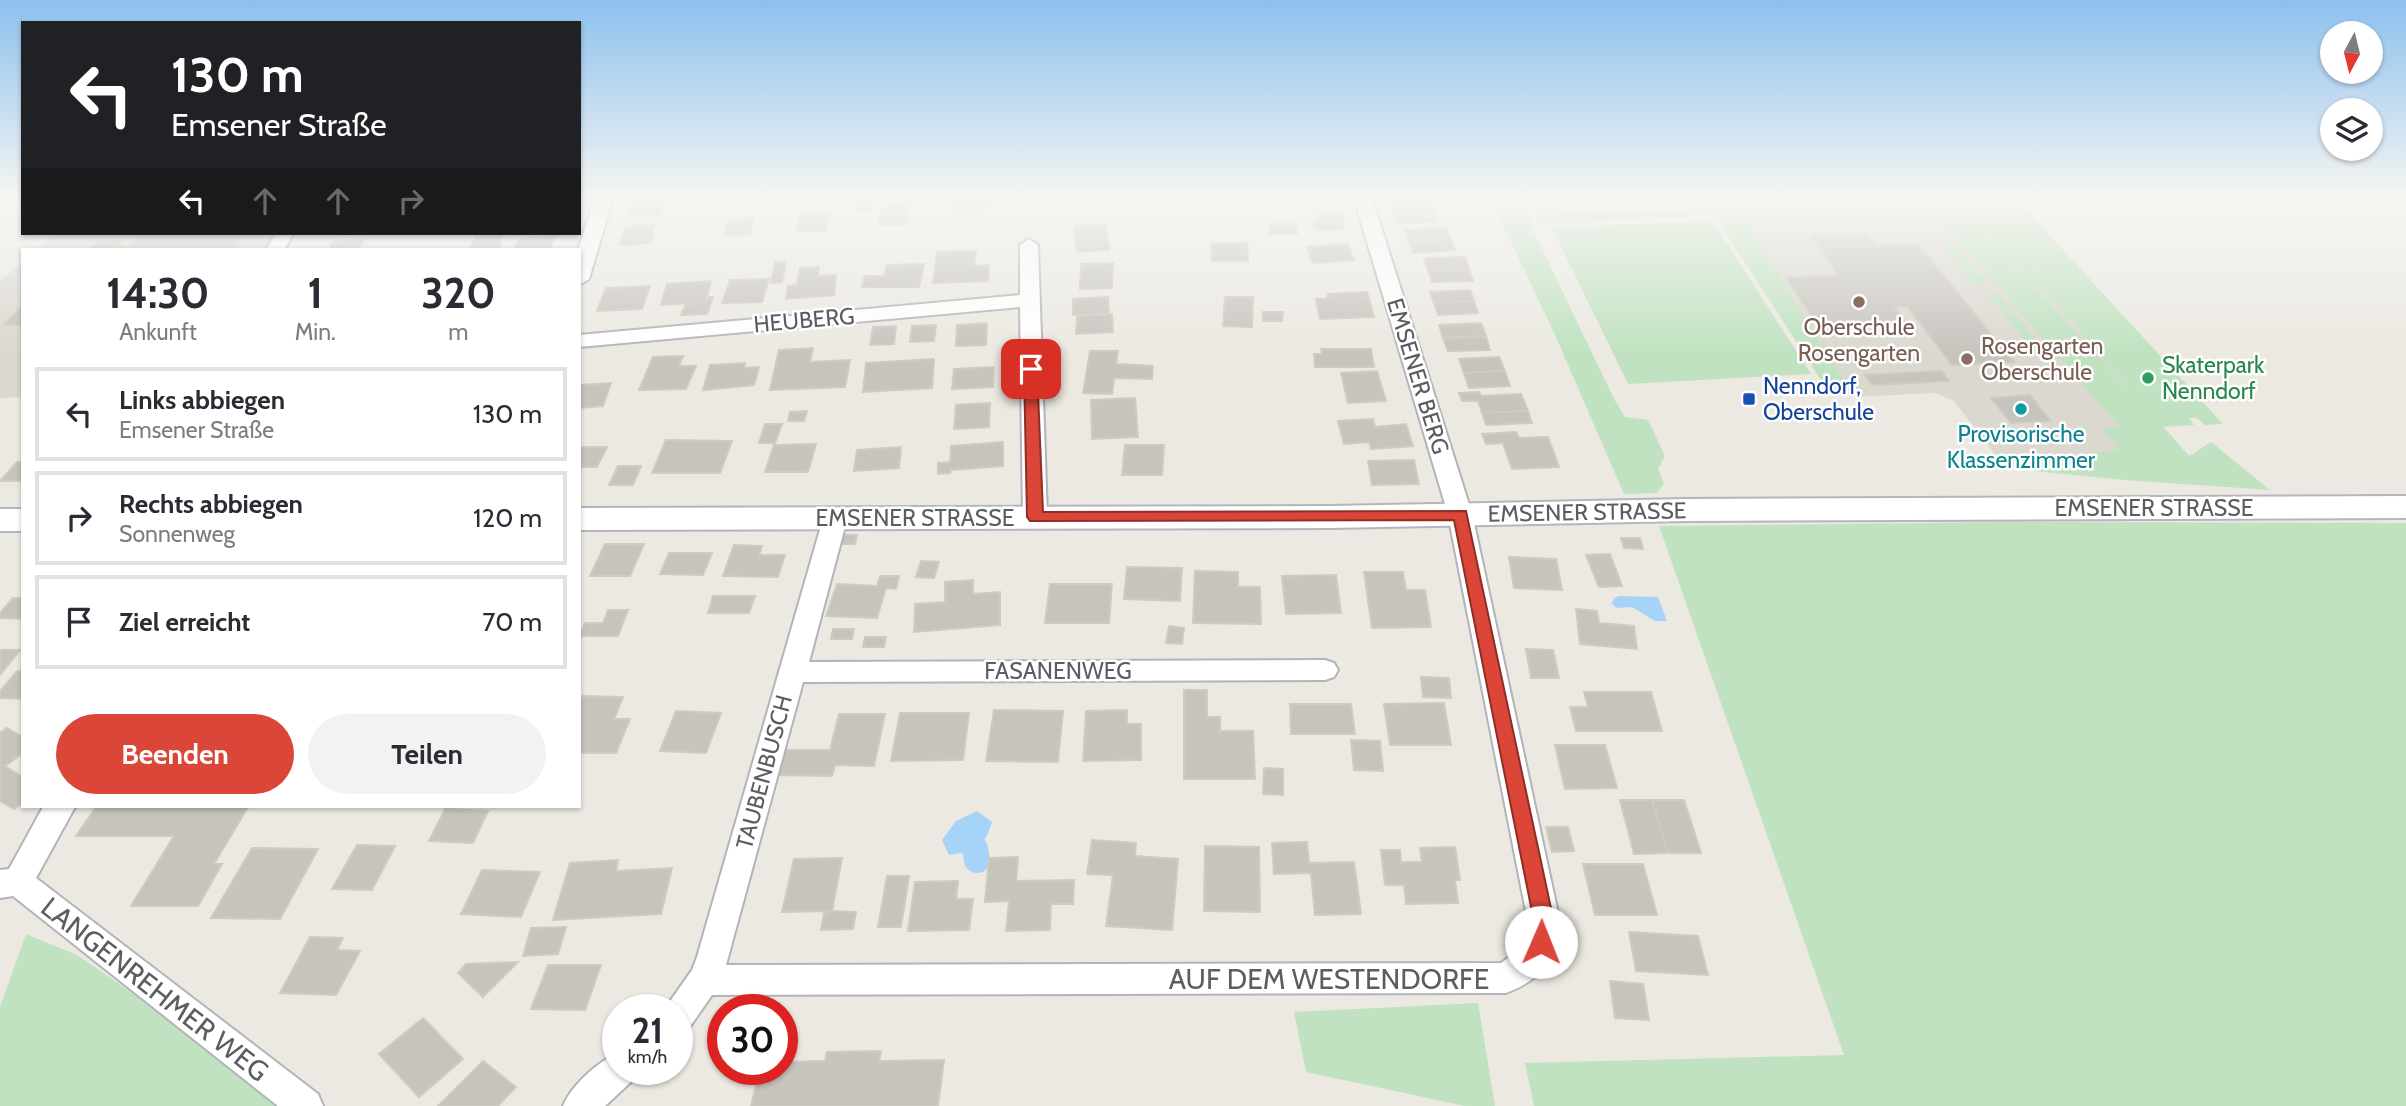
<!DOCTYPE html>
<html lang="de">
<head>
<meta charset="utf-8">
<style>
  :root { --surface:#fff; --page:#f2f2f3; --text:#2b2b33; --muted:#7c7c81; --line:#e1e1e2; --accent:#db4639 }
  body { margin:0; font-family:Cabin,sans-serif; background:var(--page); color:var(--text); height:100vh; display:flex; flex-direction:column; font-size:26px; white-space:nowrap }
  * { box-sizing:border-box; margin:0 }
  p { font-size:23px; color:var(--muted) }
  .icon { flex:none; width:38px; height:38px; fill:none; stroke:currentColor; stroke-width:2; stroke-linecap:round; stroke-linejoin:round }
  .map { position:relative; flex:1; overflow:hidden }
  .sheet { position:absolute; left:21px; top:248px; width:560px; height:560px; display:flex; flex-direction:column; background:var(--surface); border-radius:0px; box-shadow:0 2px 5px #0004 }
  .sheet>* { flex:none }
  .guide { position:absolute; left:21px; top:21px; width:560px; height:214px; border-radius:0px; box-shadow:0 2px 5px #0004; background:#202124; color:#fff; overflow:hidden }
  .needle { width:46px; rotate:187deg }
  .tools { position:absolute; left:2320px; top:21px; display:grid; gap:14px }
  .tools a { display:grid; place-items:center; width:63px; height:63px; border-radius:50%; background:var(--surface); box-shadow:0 2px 5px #0004; font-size:35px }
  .speed { position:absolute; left:602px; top:994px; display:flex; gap:14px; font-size:35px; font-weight:700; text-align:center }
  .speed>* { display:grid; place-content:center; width:91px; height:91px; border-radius:50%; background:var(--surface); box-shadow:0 2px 5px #0004; line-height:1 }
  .speed small { font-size:18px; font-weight:400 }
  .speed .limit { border:10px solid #d22; background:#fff; color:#111 }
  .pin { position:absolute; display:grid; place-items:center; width:60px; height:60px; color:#fff; margin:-30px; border-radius:14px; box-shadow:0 4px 10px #0006 }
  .me { position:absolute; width:77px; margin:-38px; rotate:1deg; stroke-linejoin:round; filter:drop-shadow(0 0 5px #0008) }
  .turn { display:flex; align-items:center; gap:24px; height:147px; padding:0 35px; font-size:32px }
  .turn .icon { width:91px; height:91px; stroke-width:2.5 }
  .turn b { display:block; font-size:49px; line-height:60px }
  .lanes { display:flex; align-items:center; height:66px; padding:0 35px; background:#0003; justify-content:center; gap:35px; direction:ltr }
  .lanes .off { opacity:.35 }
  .eta { display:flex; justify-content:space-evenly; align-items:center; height:119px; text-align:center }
  .eta b { font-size:42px; font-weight:700; line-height:49px }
  .button { display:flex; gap:14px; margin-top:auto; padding:14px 35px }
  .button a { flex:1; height:80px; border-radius:42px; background:var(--accent); color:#fff; font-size:28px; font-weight:700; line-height:80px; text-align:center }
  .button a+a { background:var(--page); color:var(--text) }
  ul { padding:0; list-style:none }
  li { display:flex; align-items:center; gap:21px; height:94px; margin:0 14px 10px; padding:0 21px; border:4px solid var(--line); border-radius:0px }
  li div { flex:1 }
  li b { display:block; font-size:26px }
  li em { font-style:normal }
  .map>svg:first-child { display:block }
</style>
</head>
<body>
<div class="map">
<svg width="2406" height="1106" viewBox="0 0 2406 1106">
  <rect width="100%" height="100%" fill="#ece9e2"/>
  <g fill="#dbd8d0">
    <polygon points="1734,198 2015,198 2075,325 2189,456 2118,449 2003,465 1954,401 1935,393 1853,397 1758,246"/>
    <polygon points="56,233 274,233 264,250 36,250"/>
    <polygon points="23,262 23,397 0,398 0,281"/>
  </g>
  <g fill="#c0e2c0" fill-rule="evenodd">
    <polygon points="1488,198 1522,198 1535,234 1614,399 1625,417 1648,420 1665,456 1658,469 1664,484 1657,493 1624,494 1556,337 1506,231"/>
    <path d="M 1922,198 L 2015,198 L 2223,424 L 2205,425 L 2197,418 L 2189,418 L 2194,425 L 2163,427 L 2189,456 L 2211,442 L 2270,490 L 2124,480 L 2035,471 L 2027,462 L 2118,449 L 2102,429 L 2119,427 ZM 1972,218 L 2074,324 L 2142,404 L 1972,219 Z"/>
    <polygon points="1740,207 1750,227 1847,387 1826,388 1715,216 1539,224 1536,215"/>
    <polygon points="1712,220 1811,374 1628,384 1552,228"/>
    <polygon points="1942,244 1954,244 1987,283 1973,284"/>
    <polygon points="1988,295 1999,295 2070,379 2059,380"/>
    <polygon points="2020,522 2406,523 2406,1106 1534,1106 1525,1063 1844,1055 1659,526"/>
    <polygon points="26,934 77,955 191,1033 283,1106 0,1106 0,1007"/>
    <polygon points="1478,1003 1495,1106 1465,1106 1306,1072 1294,1012"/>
  </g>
  <g fill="#a6d3f8">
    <polygon points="1620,596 1658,597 1667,621 1655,621 1632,607 1617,608 1612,604 1614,598"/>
    <path d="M 977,811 L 992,822 C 983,849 977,851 949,855 L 942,840 L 956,821 Z"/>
  </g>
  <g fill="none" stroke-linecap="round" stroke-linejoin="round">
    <polyline stroke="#a6d3f8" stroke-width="26" points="975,849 977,860"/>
  </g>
  <g fill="#c7c4be" stroke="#d0cbc1" stroke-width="2">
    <polygon points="634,198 665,198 661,215 628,217"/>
    <polygon points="954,198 971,198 970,209 952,209"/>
    <polygon points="971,198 988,198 988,208 970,209"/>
    <polygon points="1027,198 1066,198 1066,203 1027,205"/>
    <polygon points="1271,198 1300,198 1301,203 1271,203"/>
    <polygon points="873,199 871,211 856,211 859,200"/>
    <polygon points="1428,200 1433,211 1394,213 1390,202"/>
    <polygon points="911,203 907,224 879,225 883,204"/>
    <polygon points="1433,211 1437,221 1398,224 1394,213"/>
    <polygon points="828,214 826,230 797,232 799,216"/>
    <polygon points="1342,214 1344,230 1318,230 1318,227 1314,227 1313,219 1318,219 1318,215"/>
    <polygon points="753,218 750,234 724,236 728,220"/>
    <polygon points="1106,224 1109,250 1077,252 1074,226"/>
    <polygon points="1270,224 1296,224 1297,234 1270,234"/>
    <polygon points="655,225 650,243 620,245 626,227"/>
    <polygon points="1446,228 1450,239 1409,241 1405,230"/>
    <polygon points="134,233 188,234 244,233 232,250 126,250 144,234 132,235"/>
    <polygon points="503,234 498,250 470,250 475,237"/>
    <polygon points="1868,235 1876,246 1918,244 2014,362 1952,365 1907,306 1894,307 1906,322 1819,327 1786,278 1839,275 1812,237"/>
    <polygon points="555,236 549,250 514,250 519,239"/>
    <polygon points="365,239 358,250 328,250 334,241"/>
    <polygon points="1450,239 1455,250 1413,253 1409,241"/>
    <polygon points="99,241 123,241 117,247 130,246 126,250 90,250"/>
    <polygon points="1247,243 1248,261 1212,261 1211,244"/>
    <polygon points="1348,244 1354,260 1313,263 1307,247"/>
    <polygon points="976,251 974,266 989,265 988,281 933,283 937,252"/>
    <polygon points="1465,257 1469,269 1428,270 1424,258"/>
    <polygon points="775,262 786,262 782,282 771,283"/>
    <polygon points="1113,263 1112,288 1080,289 1081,264"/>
    <polygon points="924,264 919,287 862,287 865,276 884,276 887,265"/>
    <polygon points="819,267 818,276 836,275 834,295 786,299 788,286 797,285 800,268"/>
    <polygon points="1469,269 1473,281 1432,282 1428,270"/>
    <polygon points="769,279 762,302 722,303 730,280"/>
    <polygon points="711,281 706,302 661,305 667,284"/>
    <polygon points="650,286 642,309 597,311 606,288"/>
    <polygon points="1470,290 1474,301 1434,303 1430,292"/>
    <polygon points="1367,292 1374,317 1320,319 1316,299 1328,299 1327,294"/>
    <polygon points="707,297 713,297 707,314 681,315 686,304 706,302"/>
    <polygon points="1108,297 1109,313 1073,315 1073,299"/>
    <polygon points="1225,297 1253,297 1252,327 1223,326"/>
    <polygon points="1474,301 1478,313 1438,315 1434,303"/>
    <polygon points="23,305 23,325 3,325"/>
    <polygon points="1263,312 1283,312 1282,321 1263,321"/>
    <polygon points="1112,314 1113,332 1076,334 1077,316"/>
    <polygon points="987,323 986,345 956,346 957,325"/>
    <polygon points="1481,323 1486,336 1443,338 1439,325"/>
    <polygon points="936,325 934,341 910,342 912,326"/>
    <polygon points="896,326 894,344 870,345 873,327"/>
    <polygon points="1486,336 1490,350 1448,351 1443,338"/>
    <polygon points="813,348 810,362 850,360 845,387 770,390 779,350"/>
    <polygon points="1321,349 1371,349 1374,367 1315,367 1314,354 1322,354"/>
    <polygon points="1090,351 1118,351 1116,364 1153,366 1152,379 1114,378 1112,394 1083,393"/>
    <polygon points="683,356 679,366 696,366 686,389 639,390 653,357"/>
    <polygon points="1499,357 1505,371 1464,373 1459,359"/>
    <polygon points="934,359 932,388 863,392 866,363"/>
    <polygon points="745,363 744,368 759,367 754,385 703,390 710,365"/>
    <polygon points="994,367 993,387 952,389 954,369"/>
    <polygon points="1377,371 1386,401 1348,403 1341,373"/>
    <polygon points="1505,371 1510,386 1469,388 1464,373"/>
    <polygon points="1942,371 1949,381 1872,385 1865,375"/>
    <polygon points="611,383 603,406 579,408 579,385"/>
    <polygon points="1479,392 1481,396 1521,394 1528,411 1482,413 1478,401 1462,401 1459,393"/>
    <polygon points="2030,395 2051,421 2011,423 1991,398"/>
    <polygon points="1135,398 1138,437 1092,439 1091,400"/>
    <polygon points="990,403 989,427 954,429 956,405"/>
    <polygon points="807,411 804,421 788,421 790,412"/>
    <polygon points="1528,411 1532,423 1486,425 1482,413"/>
    <polygon points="1373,419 1375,427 1406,424 1413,446 1371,449 1369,442 1344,444 1338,421"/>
    <polygon points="765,424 782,424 775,443 759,443"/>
    <polygon points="1516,432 1519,438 1548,437 1559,467 1512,469 1503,443 1486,444 1482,434"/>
    <polygon points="666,440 732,441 720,473 652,473"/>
    <polygon points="1003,442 1003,466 951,470 950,473 938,474 938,463 950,462 951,446"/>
    <polygon points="816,444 808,472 765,472 774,445"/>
    <polygon points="1125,445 1164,445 1162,475 1122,475"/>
    <polygon points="579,447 607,447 597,467 579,467"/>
    <polygon points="901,447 899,468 854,471 857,450"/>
    <polygon points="1414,460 1419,484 1372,485 1368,461"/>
    <polygon points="17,462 23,462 23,481 0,481"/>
    <polygon points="618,466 641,466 633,485 609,485"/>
    <polygon points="841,535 857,535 855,544 839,544"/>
    <polygon points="1621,538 1640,538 1643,549 1624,548"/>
    <polygon points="605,544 644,544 630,576 590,576"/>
    <polygon points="734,545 762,546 759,555 785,555 778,577 723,576"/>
    <polygon points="669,553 712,553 703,575 660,574"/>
    <polygon points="1610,554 1622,586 1599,587 1586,555"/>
    <polygon points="1509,557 1556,559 1562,590 1514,588"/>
    <polygon points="921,561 939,562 934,578 916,577"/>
    <polygon points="1127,567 1182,568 1180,601 1124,599"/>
    <polygon points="1195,571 1238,572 1238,587 1260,587 1261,624 1193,623"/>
    <polygon points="1364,572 1403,572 1406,590 1425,590 1431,627 1372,628"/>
    <polygon points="1336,575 1341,613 1286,614 1282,576"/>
    <polygon points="880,576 899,576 896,589 886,588 877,618 826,616 837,584 877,586"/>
    <polygon points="973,580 973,594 1000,592 1000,625 914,632 915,604 945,602 945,582"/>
    <polygon points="1050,584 1112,584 1109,623 1045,623"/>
    <polygon points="713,596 755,596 749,613 708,613"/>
    <polygon points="13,598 23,598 23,619 0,618 0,613"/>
    <polygon points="1576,609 1597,611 1599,623 1634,626 1637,649 1580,644"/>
    <polygon points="608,610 628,610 618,636 580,636 585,623 603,623"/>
    <polygon points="1169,626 1184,628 1182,644 1166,643"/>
    <polygon points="833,629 854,629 852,639 831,639"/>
    <polygon points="865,637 886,637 884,647 863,647"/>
    <polygon points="1526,649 1553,650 1559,678 1531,678"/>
    <polygon points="0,650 20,650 0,675"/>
    <polygon points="17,671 23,671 23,699 0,698 0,691"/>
    <polygon points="1421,677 1449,678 1451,698 1423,697"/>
    <polygon points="1184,690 1207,690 1207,717 1220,717 1220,731 1253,731 1255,779 1184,779"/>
    <polygon points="1584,692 1651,692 1662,731 1576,731 1570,707 1588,707"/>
    <polygon points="583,696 623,697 614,719 630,719 616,753 579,753 579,704"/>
    <polygon points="1444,703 1451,745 1390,745 1384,704"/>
    <polygon points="1290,704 1351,704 1355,734 1291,734"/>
    <polygon points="994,710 1063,711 1058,762 986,761"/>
    <polygon points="1127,710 1127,724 1141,724 1141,760 1083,761 1086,711"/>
    <polygon points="676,711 721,713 706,753 660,751"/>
    <polygon points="900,713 969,713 963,760 891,761"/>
    <polygon points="839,714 885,714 874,766 835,765 832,776 772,775 779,750 830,750"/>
    <polygon points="7,728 23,737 23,753 5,766 23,777 23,803 14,809 0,801 0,733"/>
    <polygon points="1351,740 1380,741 1383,771 1354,770"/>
    <polygon points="1555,745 1605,745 1617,788 1565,789"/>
    <polygon points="1264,768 1283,769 1283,795 1263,794"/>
    <polygon points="1620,800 1652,800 1668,853 1634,854"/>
    <polygon points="1652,800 1684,800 1701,853 1668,853"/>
    <polygon points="96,807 248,807 214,864 222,864 198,906 131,906 174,836 76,836"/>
    <polygon points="445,809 488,811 473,843 429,841"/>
    <polygon points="1546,827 1568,827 1574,851 1552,852"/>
    <polygon points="1092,840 1136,843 1135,856 1178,859 1172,930 1106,926 1113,875 1087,874"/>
    <polygon points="1307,842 1309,863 1354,862 1361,914 1315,915 1311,873 1274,874 1272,843"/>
    <polygon points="357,845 395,846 372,890 332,889"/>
    <polygon points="1205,846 1259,847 1260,912 1204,911"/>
    <polygon points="1455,847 1460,880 1455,880 1458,903 1406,904 1404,885 1385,885 1381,850 1400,850 1401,862 1422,862 1420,848"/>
    <polygon points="252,848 318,849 280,919 211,918"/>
    <polygon points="1018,857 1016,881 1074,880 1073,904 1051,904 1050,930 1006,931 1009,901 985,902 989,858"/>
    <polygon points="842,858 832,911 782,912 794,859"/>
    <polygon points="618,860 616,871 672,868 661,914 553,920 570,863"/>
    <polygon points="1583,864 1643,864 1657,915 1595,915"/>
    <polygon points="482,870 540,872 521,917 461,914"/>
    <polygon points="887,876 909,876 901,927 878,927"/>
    <polygon points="958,881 956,899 973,899 969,930 908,931 915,882"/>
    <polygon points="832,911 856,912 853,929 821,930 824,913"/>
    <polygon points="566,927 558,954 523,956 531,928"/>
    <polygon points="1629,932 1698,936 1708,975 1636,971"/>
    <polygon points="310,937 343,938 337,950 360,951 336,995 280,993"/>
    <polygon points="518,962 483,997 458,973 466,964"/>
    <polygon points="548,965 601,965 585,1010 531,1009"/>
    <polygon points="1610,981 1643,984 1649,1020 1615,1018"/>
    <polygon points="423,1018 463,1059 419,1097 379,1054"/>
    <polygon points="881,1051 879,1061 944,1060 938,1106 751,1106 760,1069 782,1069 782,1062 825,1061 827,1052"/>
    <polygon points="483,1061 516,1087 498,1106 438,1106"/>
  </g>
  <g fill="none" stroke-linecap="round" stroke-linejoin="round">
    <g stroke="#b2b4b8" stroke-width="4">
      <g id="street">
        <polygon points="595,198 613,198 589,279 579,285 578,250"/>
        <path d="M 1354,198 L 1372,198 L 1472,514 L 1561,927 C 1550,963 1544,978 1506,993 L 712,995 L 689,1028 L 677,1033 L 677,1010 L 664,1010 L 692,970 L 697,957 L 823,519 L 827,513 L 835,511 L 843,513 L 847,519 L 809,662 L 1325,660 L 1334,663 L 1338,670 L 1334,677 L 1325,680 L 803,682 L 726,965 L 1501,963 L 1523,947 L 1529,927 L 1448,514 Z"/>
        <polygon points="276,233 294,233 284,250 266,250"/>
        <polygon points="1029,239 1038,245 1047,517 1043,523 1035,525 1027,523 1023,517 1020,307 579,347 579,335 1020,295 1020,245"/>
        <polygon points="43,807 75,807 36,878 318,1094 323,1106 278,1106 13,896 0,898 0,870 9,869"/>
        <path d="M 618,1053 L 618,1069 L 637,1069 L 632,1081 L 605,1106 L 563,1106 C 571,1086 597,1062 618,1053 Z"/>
      </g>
    </g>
    <g stroke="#b3b6bb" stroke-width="4">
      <g id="secondary">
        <polygon points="2406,496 2406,518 1685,521 1330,528 579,530 579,508 1330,506 1685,499"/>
        <rect x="0" y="509" width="23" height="22"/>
      </g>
    </g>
    <use href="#street" fill="#fff" fill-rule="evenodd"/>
    <use href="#secondary" fill="#fff" fill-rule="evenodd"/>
  </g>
  <linearGradient id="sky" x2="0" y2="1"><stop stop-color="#8dc0ee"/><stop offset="0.56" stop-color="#f6f5f2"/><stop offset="1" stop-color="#f6f5f2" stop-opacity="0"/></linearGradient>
  <rect width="2406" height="353" fill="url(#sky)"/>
  <polygon fill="#db4639" stroke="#8e2e25" stroke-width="2" points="1031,364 1037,369 1043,512 1466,511 1555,927 1548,948 1541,951 1533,948 1530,942 1535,927 1454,520 1030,521 1027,517 1024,369"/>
  <g fill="#8d6e63" stroke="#fff" stroke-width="2.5">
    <circle cx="1859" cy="302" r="7"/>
    <circle cx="1967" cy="359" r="7"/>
  </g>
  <circle fill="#2e9e5b" stroke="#fff" stroke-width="2.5" cx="2148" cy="378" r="7"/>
  <rect fill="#1a4fb4" stroke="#fff" stroke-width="2.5" x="1742" y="392" width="14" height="14" rx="3.5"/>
  <circle fill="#0f9aa8" stroke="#fff" stroke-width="2.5" cx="2021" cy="409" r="7"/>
  <g text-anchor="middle" stroke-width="5" stroke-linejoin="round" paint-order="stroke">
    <g font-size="23" fill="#5a5d61" stroke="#fff">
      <text transform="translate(804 320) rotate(-5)" y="8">HEUBERG</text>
      <text transform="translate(1418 376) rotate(73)" y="8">EMSENER BERG</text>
      <text x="2154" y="516">EMSENER STRASSE</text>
      <text transform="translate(1587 512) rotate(-1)" y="8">EMSENER STRASSE</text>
      <text x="915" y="526">EMSENER STRASSE</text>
      <text x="1058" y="679">FASANENWEG</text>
      <text transform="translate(764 772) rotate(-75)" y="8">TAUBENBUSCH</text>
    </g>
    <g font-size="23" fill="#785e54" stroke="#fff">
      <text x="1859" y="335">Oberschule<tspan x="1859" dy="26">Rosengarten</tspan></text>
      <text x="1981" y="354" text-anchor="start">Rosengarten<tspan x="1981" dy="26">Oberschule</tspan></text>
    </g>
    <g font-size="23" fill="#27864d" stroke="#fff" text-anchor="start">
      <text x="2162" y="373">Skaterpark<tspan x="2162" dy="26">Nenndorf</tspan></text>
    </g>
    <g font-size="23" fill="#164399" stroke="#fff" text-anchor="start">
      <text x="1763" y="394">Nenndorf,<tspan x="1763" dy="26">Oberschule</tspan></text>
    </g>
    <g font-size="23" fill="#0d838f" stroke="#fff">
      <text x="2021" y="442">Provisorische<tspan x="2021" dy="26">Klassenzimmer</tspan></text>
    </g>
    <g font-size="28" fill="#5a5d61" stroke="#fff">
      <text x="1329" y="989">AUF DEM WESTENDORFE</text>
      <text transform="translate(155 989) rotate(38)" y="10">LANGENREHMER WEG</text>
    </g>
  </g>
</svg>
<div class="tools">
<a><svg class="needle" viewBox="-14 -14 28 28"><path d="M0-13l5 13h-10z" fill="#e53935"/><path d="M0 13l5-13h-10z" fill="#7c7c81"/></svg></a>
<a><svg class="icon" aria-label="layers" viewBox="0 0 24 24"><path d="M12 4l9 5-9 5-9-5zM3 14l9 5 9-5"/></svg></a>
</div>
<div class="speed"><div>21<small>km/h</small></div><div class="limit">30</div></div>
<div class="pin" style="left:1031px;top:369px;background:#d93025"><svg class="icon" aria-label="arrive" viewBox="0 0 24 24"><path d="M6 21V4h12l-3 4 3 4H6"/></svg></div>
<svg class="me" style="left:1541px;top:942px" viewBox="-20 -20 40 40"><circle r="19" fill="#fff"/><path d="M0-13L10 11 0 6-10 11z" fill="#db4639"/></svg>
<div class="guide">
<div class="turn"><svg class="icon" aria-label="left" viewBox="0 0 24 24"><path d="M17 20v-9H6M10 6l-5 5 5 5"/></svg><div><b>130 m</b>Emsener Straße</div></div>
<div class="lanes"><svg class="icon" aria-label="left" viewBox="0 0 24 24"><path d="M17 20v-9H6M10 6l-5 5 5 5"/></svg><svg class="icon off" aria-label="ahead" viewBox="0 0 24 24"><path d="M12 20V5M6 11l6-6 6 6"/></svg><svg class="icon off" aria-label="ahead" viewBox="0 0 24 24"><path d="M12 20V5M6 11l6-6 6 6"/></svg><svg class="icon off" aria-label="right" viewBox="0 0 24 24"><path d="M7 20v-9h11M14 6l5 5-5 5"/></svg></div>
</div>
<section class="sheet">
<div class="eta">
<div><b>14:30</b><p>Ankunft</p></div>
<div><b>1</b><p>Min.</p></div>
<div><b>320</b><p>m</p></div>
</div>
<ul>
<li><svg class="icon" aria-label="left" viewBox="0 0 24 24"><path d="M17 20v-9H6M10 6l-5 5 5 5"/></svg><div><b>Links abbiegen</b><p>Emsener Straße</p></div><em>130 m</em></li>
<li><svg class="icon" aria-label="right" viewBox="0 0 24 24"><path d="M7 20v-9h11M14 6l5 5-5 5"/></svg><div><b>Rechts abbiegen</b><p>Sonnenweg</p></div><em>120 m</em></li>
<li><svg class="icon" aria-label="arrive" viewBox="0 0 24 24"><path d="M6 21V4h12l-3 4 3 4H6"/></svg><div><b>Ziel erreicht</b></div><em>70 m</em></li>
</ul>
<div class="button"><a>Beenden</a><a>Teilen</a></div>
</section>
</div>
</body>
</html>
